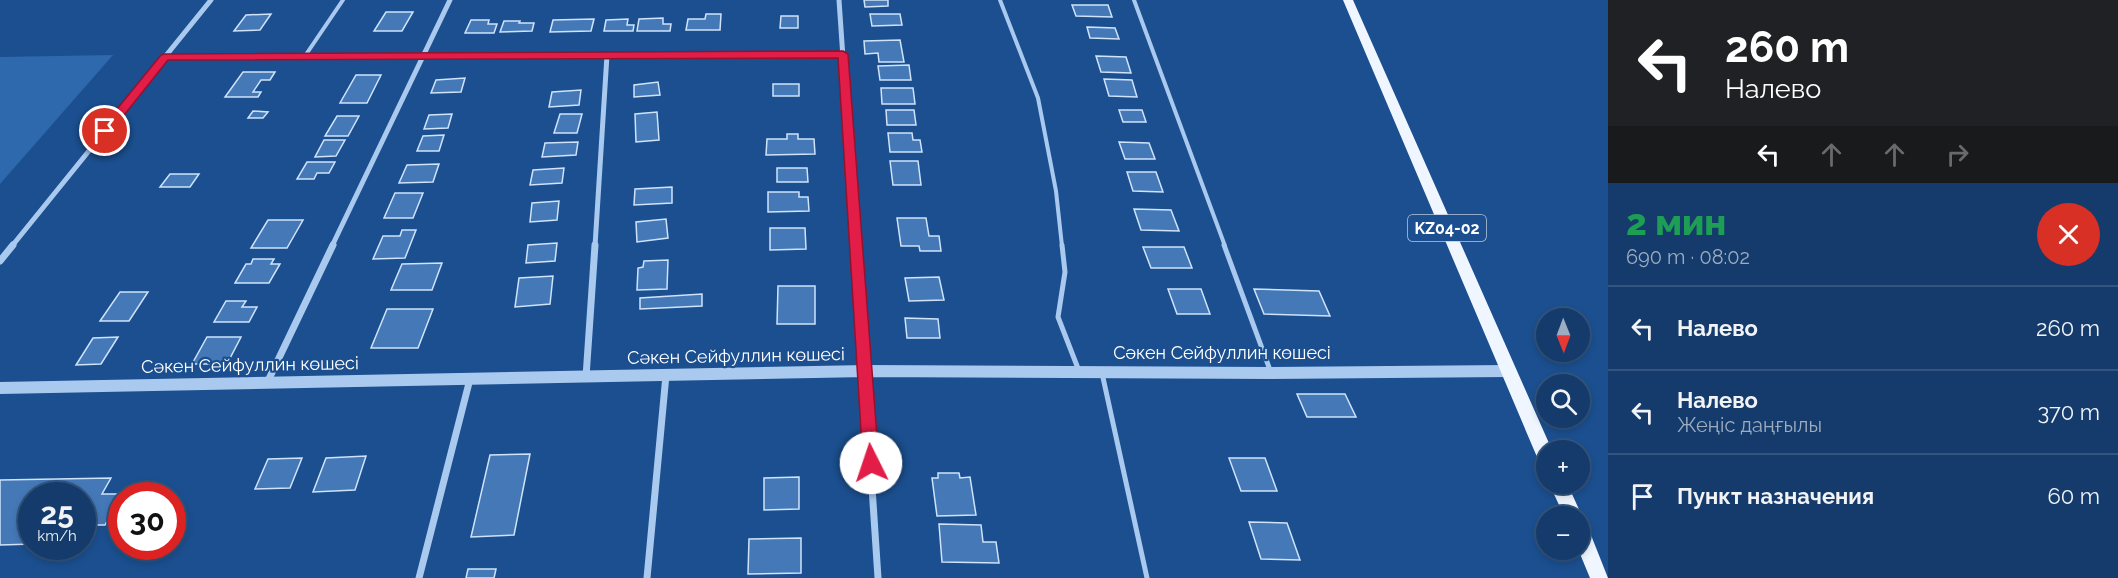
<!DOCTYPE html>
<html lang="ru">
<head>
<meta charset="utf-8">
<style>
  :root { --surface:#143b6b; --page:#214673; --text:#f1f3f6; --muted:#9dadc1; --line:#33557e }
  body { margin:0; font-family:Raleway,sans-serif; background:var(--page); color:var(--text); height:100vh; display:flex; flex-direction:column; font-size:22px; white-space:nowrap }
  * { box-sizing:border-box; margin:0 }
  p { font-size:20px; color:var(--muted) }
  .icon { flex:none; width:33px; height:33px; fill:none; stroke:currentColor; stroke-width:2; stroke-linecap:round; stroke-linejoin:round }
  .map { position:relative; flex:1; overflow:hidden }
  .panel { display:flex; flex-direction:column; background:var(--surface); width:510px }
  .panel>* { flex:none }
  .hud { background:#202124; color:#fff; overflow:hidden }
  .needle { width:39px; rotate:179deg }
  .controls { position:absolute; left:1536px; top:308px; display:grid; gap:12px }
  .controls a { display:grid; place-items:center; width:54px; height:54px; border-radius:50%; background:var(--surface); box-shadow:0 3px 9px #0003,0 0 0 2px var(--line); font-size:30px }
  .speed { position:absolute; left:18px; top:482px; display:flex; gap:12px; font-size:30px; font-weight:700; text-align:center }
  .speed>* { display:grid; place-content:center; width:78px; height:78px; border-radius:50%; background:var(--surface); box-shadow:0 3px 9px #0003,0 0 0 2px var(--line); line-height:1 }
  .speed small { font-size:15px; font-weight:400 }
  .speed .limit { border:9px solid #d22; background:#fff; color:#111 }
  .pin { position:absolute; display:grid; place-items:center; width:51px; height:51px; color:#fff; margin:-26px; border:3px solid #fff; border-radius:50%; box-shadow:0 2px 6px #0007 }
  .me { position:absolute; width:66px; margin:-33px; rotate:356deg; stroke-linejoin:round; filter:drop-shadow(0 0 4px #0008) }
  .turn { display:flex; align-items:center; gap:21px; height:126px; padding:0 18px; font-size:27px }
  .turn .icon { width:78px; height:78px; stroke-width:2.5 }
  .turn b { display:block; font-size:42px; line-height:51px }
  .lanes { display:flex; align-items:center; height:57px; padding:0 18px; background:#0003; justify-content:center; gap:30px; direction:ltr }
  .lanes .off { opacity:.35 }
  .round { display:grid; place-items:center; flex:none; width:63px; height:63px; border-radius:32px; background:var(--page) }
  .head { display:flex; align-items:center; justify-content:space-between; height:102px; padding:0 18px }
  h1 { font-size:36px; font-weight:800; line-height:45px; color:#1e9e55 }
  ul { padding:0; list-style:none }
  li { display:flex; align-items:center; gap:18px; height:84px; padding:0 18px; border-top:2px solid var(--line) }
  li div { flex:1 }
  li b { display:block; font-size:22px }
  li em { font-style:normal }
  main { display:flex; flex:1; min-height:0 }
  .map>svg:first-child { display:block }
</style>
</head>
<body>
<main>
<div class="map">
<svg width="1608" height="578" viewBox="0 0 1608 578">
  <rect width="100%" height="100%" fill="#1b4f8f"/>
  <polygon fill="#2e69ad" points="112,55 113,55 0,184 0,57"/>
  <g fill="#4478b7" stroke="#cfe3fa" stroke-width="1.5">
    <polygon points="864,0 888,0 888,6 865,7"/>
    <polygon points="1072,5 1108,5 1112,17 1076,16"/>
    <polygon points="386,12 413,12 402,31 374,31"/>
    <polygon points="271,14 260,30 234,31 246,15"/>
    <polygon points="706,14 721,14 720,30 686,30 688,19 705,19"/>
    <polygon points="870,14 900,14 902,25 872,26"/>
    <polygon points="781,16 798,16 798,28 780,28"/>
    <polygon points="663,18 663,24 671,24 670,31 637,31 639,19"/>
    <polygon points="594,19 591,31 550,32 553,20"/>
    <polygon points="628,19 627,25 634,25 633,31 604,31 606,20"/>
    <polygon points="471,20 489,20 488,24 497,24 494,33 465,33"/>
    <polygon points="504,21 520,21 519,23 534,23 532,31 500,32"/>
    <polygon points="1087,27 1115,28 1119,39 1090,38"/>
    <polygon points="900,40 904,62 879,62 878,53 865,54 864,41"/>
    <polygon points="1096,56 1126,57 1131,73 1101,72"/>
    <polygon points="909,65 911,80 880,80 878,66"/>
    <polygon points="243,72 275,72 270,80 261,80 253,92 261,92 258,97 225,97"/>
    <polygon points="356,75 381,75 367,103 340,103"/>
    <polygon points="465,78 461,92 431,93 436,80"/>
    <polygon points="1104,79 1132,80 1137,97 1109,96"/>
    <polygon points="658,82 660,95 634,97 634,85"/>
    <rect x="773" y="84" width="26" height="12"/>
    <polygon points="881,88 913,88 915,104 882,104"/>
    <polygon points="581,90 579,105 549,107 552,92"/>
    <polygon points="886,110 914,110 916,125 887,125"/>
    <polygon points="1119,110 1142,110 1146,122 1123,122"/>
    <polygon points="253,111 268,112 263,118 248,118"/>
    <polygon points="657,112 659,140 636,142 635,114"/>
    <polygon points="452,114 448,128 424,129 429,115"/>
    <polygon points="560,114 582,114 577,133 554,133"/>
    <polygon points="337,116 359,116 348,136 325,136"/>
    <polygon points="888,133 912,133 913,140 920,140 922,152 890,152"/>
    <polygon points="787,134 798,134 798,139 814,139 815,154 766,155 767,139 787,139"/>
    <polygon points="444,135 439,151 417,151 423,136"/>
    <polygon points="324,140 345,140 336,156 315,157"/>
    <polygon points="578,142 576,155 542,157 545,143"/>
    <polygon points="1119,142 1149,143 1155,159 1125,159"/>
    <polygon points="890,161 918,161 921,185 893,185"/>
    <polygon points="307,162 335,162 329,173 317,173 314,179 297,179"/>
    <polygon points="439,164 433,182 399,183 407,165"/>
    <polygon points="564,168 562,183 530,185 533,170"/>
    <polygon points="777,168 807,168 808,182 777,182"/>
    <polygon points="1127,172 1156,172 1163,192 1133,191"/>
    <polygon points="170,174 199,174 190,187 160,187"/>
    <polygon points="672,187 672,203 634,205 635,189"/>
    <polygon points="768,192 799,192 799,197 808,197 809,211 768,212"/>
    <polygon points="395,193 423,193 413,218 384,218"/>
    <polygon points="559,201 557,220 530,222 532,203"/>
    <polygon points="1134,209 1171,210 1179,231 1141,230"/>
    <polygon points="897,218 926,218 929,236 939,236 941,251 920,251 919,246 901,246"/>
    <polygon points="666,219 668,238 637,242 636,222"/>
    <polygon points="268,220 303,220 287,248 251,248"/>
    <polygon points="770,228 805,228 806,249 770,250"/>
    <polygon points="402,230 416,230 405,258 373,259 383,236 400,236"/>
    <polygon points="557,243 555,261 526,263 528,245"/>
    <polygon points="1143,247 1184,247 1192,268 1151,268"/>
    <polygon points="253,259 274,259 271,264 280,264 269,283 235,283 246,264 251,264"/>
    <polygon points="668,260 667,289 637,290 638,268 643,267 644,261"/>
    <polygon points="442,263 432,290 391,290 402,264"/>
    <polygon points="553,276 550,304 515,307 519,278"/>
    <polygon points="939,277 944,300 909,301 905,278"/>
    <polygon points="778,286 815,286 815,324 777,324"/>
    <polygon points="1168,289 1201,289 1210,314 1177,314"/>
    <polygon points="1254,289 1319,291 1330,316 1264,314"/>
    <polygon points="120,292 148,292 129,321 100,321"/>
    <polygon points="702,294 702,306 640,309 640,298"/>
    <polygon points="226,301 246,301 242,307 257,307 249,322 214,322"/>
    <polygon points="387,309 433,309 418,348 371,348"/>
    <polygon points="905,318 938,319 940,338 907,338"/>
    <polygon points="118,337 101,364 76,365 93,338"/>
    <polygon points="207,337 241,337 227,364 192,364"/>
    <polygon points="1297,394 1345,394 1356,417 1307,417"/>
    <polygon points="530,454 514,535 471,537 490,455"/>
    <polygon points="366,456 355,490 313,492 326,458"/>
    <polygon points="302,458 290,488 255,489 268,459"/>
    <polygon points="1229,458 1265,458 1277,491 1241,491"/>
    <polygon points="938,473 959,473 960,478 970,477 976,515 937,516 932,478 938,478"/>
    <polygon points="799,477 799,509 764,510 764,478"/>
    <polygon points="111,478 102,494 122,494 105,525 85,525 82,529 82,495 32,495 32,544 0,545 0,480"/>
    <polygon points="1249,522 1287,523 1300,560 1261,559"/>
    <polygon points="939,524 981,525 983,542 996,542 999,563 942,562"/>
    <polygon points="801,538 801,573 748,574 749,539"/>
    <polygon points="468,569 496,569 494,578 466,578"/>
  </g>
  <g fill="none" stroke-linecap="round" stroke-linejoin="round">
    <g stroke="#a9c9ee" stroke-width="4">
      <polyline points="1000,0 1038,98 1056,191 1062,246"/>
      <polyline points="1134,0 1225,246"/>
      <polyline points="305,56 343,0"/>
    </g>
    <g stroke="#a9c9ee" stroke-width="5">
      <polyline points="1062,245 1065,272 1058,317 1079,371"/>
      <polyline points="1224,245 1270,370"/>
      <polyline points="1102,373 1147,578"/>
    </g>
    <g stroke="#a9c9ee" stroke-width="5">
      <polyline points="839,0 856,246"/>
      <polyline points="165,57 843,55"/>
      <polyline points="12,246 211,0"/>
      <polyline points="332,246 450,0"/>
      <polyline points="595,246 607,55"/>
    </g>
    <g stroke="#a9c9ee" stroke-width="7">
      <polyline points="856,245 878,578"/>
      <polyline points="0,261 13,245"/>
      <polyline points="586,377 595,245"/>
      <polyline points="267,383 333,245"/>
      <polyline points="419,578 470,379"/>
      <polyline points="647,578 666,375"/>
    </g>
    <polyline stroke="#a9c9ee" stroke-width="12" points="0,388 866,371 1271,373 1508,371"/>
    <g fill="#f0f6ff" fill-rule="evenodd">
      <polygon points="1343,0 1353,0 1552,450 1546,450 1546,464 1540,462 1537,457"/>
      <polygon points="1549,483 1567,483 1582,516 1580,522 1580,516 1564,516"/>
      <polygon points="1580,522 1587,525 1608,578 1590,578 1578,549"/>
    </g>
  </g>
  <polygon fill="#e11d48" stroke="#92132f" stroke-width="1.5" points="843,51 848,54 879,463 877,468 871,470 866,468 863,463 838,58 168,60 109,134 105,135 99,131 161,55 165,54"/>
  <g text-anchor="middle" stroke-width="4.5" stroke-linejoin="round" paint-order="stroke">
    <rect fill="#1b4f8f" stroke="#bbcadd" stroke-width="1.5" x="1408" y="215" width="78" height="26" rx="4.5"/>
    <g font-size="16" font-weight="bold" fill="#fff">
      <text x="1447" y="234">KZ04-02</text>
    </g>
    <g font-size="18" fill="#fff" stroke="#1b4f8f">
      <text x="1222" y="359">Сәкен Сейфуллин көшесі</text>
      <text transform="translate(736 356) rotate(-1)" y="6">Сәкен Сейфуллин көшесі</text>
      <text transform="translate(250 365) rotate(-1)" y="6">Сәкен Сейфуллин көшесі</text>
    </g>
  </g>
</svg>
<div class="controls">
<a><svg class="needle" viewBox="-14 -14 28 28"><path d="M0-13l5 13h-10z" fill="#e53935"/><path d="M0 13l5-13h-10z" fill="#9dadc1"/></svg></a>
<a><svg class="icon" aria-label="search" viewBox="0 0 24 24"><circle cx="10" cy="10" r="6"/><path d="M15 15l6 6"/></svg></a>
<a>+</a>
<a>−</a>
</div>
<div class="speed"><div>25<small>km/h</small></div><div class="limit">30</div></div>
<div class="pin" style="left:105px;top:131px;background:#d93025"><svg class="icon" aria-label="arrive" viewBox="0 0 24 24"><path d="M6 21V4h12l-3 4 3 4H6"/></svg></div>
<svg class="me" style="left:871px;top:463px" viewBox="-20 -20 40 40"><circle r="19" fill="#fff"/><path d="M0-13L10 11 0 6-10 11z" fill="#e11d48"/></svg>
</div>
<section class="panel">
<div class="hud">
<div class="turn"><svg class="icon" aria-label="left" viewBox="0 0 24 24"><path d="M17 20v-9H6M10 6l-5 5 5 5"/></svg><div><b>260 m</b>Налево</div></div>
<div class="lanes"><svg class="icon" aria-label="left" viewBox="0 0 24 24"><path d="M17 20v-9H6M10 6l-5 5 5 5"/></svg><svg class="icon off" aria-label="ahead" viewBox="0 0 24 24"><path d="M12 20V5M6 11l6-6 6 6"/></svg><svg class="icon off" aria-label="ahead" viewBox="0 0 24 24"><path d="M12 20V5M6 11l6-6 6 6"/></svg><svg class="icon off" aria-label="right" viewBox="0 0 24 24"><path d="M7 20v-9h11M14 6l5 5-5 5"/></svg></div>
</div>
<div class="head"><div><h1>2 мин</h1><p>690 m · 08:02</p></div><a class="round" style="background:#d93025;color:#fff"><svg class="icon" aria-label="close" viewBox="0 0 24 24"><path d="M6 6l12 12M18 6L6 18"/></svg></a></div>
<ul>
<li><svg class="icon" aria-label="left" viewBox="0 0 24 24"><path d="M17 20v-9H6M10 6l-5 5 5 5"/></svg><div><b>Налево</b></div><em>260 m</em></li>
<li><svg class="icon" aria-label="left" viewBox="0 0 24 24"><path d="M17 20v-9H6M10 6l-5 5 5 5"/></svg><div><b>Налево</b><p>Жеңіс даңғылы</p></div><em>370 m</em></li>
<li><svg class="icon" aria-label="arrive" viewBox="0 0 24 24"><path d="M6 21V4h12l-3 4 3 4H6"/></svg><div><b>Пункт назначения</b></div><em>60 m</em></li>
</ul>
</section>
</main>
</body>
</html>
